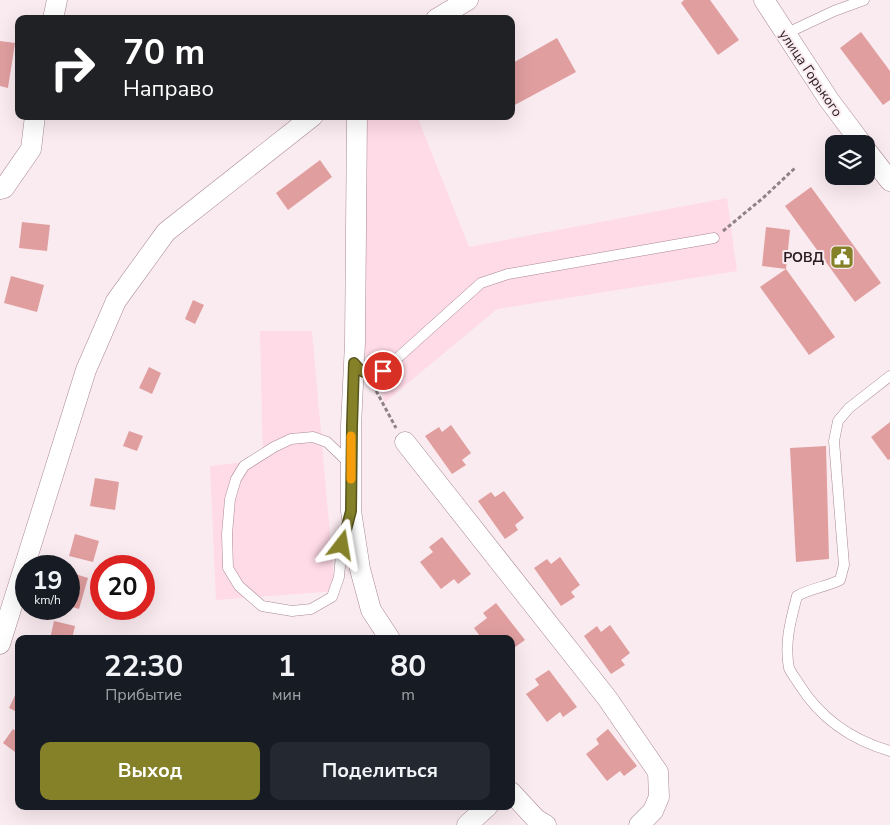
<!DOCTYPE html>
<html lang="ru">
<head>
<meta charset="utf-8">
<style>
  :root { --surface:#171b24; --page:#242831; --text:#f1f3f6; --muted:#9ea1a6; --accent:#848129 }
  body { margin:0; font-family:"Nunito Sans",sans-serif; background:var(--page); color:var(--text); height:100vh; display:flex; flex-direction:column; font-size:19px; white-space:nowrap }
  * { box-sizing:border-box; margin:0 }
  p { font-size:16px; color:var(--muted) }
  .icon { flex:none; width:28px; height:28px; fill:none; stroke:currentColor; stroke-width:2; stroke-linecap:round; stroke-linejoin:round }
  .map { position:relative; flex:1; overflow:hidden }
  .details { position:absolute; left:15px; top:635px; width:500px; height:175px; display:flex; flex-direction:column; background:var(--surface); border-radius:10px; box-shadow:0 5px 20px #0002 }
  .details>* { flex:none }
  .hud { position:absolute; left:15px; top:15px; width:500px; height:105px; border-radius:10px; box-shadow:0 5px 20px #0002; background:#202124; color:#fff; overflow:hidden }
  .buttons { position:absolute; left:825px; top:135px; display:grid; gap:10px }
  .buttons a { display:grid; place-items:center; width:50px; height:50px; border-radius:10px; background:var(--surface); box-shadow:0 5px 20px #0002; font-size:25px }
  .speed { position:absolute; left:15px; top:555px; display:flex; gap:10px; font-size:25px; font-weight:700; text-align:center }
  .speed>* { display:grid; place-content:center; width:65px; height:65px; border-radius:50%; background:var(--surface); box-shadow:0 5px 20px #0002; line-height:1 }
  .speed small { font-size:12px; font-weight:400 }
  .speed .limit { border:8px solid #d22; background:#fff; color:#111 }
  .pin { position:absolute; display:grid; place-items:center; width:42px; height:42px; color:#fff; margin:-21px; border:2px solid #fff; border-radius:50%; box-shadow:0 1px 5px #0007 }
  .me { position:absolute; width:55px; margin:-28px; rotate:14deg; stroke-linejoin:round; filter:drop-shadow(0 0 4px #0008) }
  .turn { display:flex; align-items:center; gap:18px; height:105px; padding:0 25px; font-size:22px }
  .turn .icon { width:65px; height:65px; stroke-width:2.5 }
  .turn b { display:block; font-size:35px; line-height:42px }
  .eta { display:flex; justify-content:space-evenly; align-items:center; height:85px; text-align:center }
  .eta b { font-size:30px; font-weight:700; line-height:35px }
  .action { display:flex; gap:10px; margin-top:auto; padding:10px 25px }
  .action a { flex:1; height:58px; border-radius:10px; background:var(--accent); color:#fff; font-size:20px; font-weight:700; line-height:58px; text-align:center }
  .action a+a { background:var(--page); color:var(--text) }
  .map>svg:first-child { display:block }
</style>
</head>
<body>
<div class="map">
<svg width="890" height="825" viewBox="0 0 890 825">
  <rect width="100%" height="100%" fill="#faebf0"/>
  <g fill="#ffdae7">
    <polygon points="363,116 417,116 469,247 727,198 737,271 497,309 385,402 362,346"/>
    <polygon points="260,331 312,331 335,591 216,600 210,466 263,460"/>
  </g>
  <g fill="#e09e9f">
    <polygon points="684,0 710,0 739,40 718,55 681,3"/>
    <polygon points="861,32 890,71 890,100 883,105 840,48"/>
    <polygon points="557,38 576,72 511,107 511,64"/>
    <polygon points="0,41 15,43 8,88 0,86"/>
    <polygon points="320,160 332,177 288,210 276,193"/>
    <polygon points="811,187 881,283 855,302 785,206"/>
    <polygon points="22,222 50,225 47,251 19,248"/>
    <polygon points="766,227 790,230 786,269 762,266"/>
    <polygon points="786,269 835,337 809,355 760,287"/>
    <polygon points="11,276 44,285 37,312 4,303"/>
    <polygon points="193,300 204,305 195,324 185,319"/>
    <polygon points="149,367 161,373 152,394 139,388"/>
    <polygon points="890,422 890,459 888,460 871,437"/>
    <polygon points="451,425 471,453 462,460 466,465 452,474 425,436 439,427 442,432"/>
    <polygon points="129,431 143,436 137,451 123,446"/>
    <polygon points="826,446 829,559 796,562 790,448"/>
    <polygon points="95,478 119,482 115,510 90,506"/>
    <polygon points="504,491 524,518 515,525 518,530 505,539 478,501 491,492 495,497"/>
    <polygon points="75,534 99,541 93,562 69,556"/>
    <polygon points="442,537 471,574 458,584 454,579 441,589 420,562 433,552 429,547"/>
    <polygon points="560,557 580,585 571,592 575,597 561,606 534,568 547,559 551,564"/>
    <polygon points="69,572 88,578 79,609 69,606"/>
    <polygon points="496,603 525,640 511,650 511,639 482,639 474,628 487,618 483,613"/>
    <polygon points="54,621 75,626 72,639 50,639"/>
    <polygon points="610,625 630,653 621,660 625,665 611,674 584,636 597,626 601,632"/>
    <polygon points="549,670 577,707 563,717 560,712 547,722 526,694 539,685 535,679"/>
    <polygon points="19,687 19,713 9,708"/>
    <polygon points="13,729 19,733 19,755 3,743"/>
    <polygon points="608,729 637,766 624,776 620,771 607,781 586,754 599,744 596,739"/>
  </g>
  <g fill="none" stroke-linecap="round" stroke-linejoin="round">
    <g stroke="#aa8894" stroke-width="11">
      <g id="service">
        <polyline points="785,34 834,11 864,0"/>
        <path d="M 356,365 C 364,376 371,375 383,371 L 481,283 L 508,274 L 714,238"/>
        <path d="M 890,376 L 849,408 L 838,421 L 834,441 L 844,565 L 840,580 C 826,587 811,588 797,596 C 791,619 784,643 789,668 C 791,673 796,679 799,684 C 820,718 852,740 890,751"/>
        <polyline points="348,521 341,555 339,577 332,597 311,609 292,611 262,606 239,586 228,568 227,534 230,499 236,479 244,466 274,447 291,439 313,437 327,442 351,465"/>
      </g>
    </g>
    <g stroke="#aa8894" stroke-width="21">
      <g id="minor">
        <polyline points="764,0 829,100 862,144"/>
        <polyline points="53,19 57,0"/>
        <polyline points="436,19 468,0"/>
        <polyline points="357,116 355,343 351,426 351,511 360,569 371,610 390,639"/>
        <polyline points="866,150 890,181"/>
        <polyline points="0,189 4,188 31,149 35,116"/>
        <polyline points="405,442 607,698 658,772 659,797 653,811 639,825"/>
        <polyline points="0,644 86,370 116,301 166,232 313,116"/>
        <polyline points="511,792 536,819 546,825"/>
        <polyline points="467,825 488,806"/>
      </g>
    </g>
    <g stroke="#908287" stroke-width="3" stroke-dasharray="4 2.5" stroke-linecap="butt">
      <polyline points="723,231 763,198 795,168"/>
      <polyline points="373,385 396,428"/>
    </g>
    <use href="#service" stroke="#fff" stroke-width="10"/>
    <use href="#minor" stroke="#fff" stroke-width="20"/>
  </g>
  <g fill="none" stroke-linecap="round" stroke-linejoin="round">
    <g stroke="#56541b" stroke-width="12">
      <path id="route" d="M 342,545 L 351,511 L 352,426 L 354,363 C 363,375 369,375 383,371"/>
    </g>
    <use href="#route" stroke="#848129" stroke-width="9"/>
    <polyline stroke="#f59e0b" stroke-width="9" points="351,479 351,436"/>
  </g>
  <defs>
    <g id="civic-square" transform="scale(1.25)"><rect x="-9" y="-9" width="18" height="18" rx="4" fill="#848129" stroke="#faebf0"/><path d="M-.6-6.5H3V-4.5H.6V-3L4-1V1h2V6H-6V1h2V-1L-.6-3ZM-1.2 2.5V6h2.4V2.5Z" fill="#fff"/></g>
  </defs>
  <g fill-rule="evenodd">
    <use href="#civic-square" x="842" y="257"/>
  </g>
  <g text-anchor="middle" stroke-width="4" stroke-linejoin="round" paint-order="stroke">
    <g font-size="14" fill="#291c21" stroke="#faebf0">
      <text transform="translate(811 73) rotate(56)" y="5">улица Горького</text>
    </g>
    <g font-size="14" font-weight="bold" fill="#291c21" stroke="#faebf0" text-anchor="end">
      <text x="824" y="262">РОВД</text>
    </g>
  </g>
</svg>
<div class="buttons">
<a><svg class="icon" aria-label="layers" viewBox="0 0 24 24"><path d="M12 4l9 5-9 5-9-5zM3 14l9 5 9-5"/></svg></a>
</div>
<div class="speed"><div>19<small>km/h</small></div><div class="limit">20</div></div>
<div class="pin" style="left:383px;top:371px;background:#d93025"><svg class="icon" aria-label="arrive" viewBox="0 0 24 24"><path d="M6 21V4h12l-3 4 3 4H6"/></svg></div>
<svg class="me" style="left:342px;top:545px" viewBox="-20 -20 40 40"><path d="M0-17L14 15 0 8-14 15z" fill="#848129" stroke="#fff" stroke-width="4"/></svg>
<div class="hud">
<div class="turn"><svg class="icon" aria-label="right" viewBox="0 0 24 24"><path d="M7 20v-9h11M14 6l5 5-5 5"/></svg><div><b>70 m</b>Направо</div></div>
</div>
<section class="details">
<div class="eta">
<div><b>22:30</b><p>Прибытие</p></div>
<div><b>1</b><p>мин</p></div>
<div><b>80</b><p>m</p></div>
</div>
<div class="action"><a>Выход</a><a>Поделиться</a></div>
</section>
</div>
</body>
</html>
